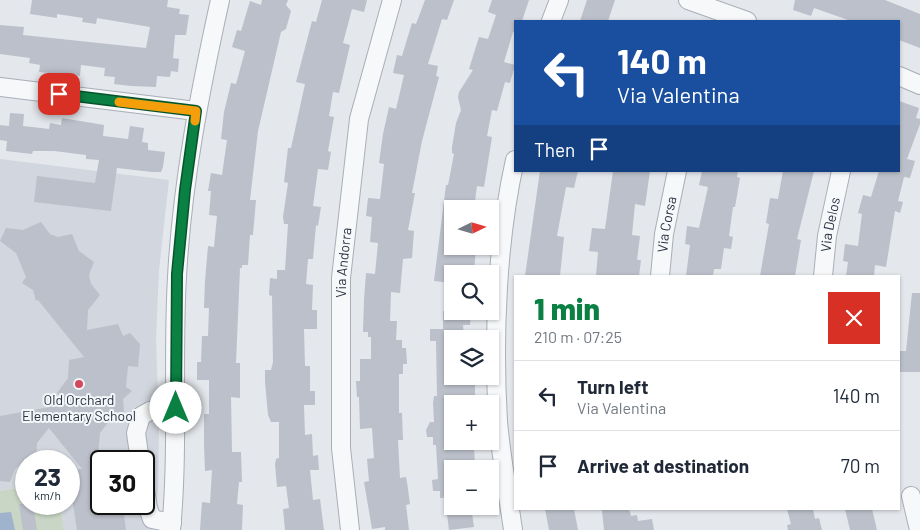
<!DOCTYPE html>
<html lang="en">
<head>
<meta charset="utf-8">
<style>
  :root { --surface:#fff; --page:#f2f2f3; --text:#1f2937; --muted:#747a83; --line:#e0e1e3; --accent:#0b8043 }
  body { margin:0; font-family:Barlow,sans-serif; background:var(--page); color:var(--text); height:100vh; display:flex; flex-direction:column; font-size:19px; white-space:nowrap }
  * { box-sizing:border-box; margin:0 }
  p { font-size:16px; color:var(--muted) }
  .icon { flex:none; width:28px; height:28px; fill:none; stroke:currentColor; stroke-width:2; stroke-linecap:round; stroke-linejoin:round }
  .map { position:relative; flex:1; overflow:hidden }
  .panel { position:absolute; left:514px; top:275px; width:386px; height:235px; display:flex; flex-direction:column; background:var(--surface); border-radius:0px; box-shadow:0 1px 4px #0004 }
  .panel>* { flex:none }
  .guide { position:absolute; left:514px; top:20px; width:386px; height:152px; border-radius:0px; box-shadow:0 1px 4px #0004; background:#1a4fa0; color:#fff; overflow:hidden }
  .needle { width:32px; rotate:85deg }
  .fabs { position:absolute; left:444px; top:200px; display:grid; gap:10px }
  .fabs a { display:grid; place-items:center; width:55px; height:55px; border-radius:0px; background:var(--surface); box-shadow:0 1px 4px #0004; font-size:25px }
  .speed { position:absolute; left:15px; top:450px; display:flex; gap:10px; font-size:25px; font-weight:700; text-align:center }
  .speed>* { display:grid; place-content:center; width:65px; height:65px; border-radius:50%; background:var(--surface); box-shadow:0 1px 4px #0004; line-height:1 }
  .speed small { font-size:12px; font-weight:400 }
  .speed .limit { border:2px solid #111; border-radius:8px; background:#fff; color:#111 }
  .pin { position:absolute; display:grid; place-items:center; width:42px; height:42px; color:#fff; margin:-21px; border-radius:10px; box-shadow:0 2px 8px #0006 }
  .me { position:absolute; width:55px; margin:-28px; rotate:0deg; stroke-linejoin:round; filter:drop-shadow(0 0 4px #0008) }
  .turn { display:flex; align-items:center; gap:18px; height:105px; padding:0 20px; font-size:22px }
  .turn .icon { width:65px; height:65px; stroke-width:2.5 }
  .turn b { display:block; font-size:35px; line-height:42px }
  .then { display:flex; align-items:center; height:48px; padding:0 20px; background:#0003; gap:10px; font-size:19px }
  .round { display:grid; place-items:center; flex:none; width:52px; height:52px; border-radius:0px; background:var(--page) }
  .summary { display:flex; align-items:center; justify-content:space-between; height:85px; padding:0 20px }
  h1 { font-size:30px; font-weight:800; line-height:38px; color:var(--accent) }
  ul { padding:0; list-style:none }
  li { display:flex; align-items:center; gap:15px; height:70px; padding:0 20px; border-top:1px solid var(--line) }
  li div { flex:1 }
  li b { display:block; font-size:19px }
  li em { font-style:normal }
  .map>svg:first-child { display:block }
</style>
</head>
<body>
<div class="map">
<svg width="920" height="530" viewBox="0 0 920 530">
  <rect width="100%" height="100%" fill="#e4e7ec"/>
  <path fill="#d2d6de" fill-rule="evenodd" d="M 0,159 L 169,180 L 159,270 L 156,338 L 159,429 L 158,489 L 153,530 L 64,530 L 60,504 L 69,504 L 69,461 L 26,461 L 26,486 L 0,491 ZM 101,461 L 144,461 L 144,504 L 101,504 Z"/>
  <polygon fill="#c9d6c5" points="26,486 26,504 60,504 64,530 0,530 0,491"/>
  <polygon fill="#9fb4cc" points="11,512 15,530 0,530 0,513"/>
  <g fill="#bbc0ca">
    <polygon points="32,0 168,0 167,7 180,9 179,14 189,15 186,35 175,35 173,58 179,59 178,72 171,71 170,77 157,76 156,87 131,86 114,84 115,77 104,76 105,68 81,65 80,76 39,72 40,65 29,63 30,58 0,54 0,25 24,27 23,35 146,48 150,27 97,18 96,24 82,22 83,18 57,14 57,18 30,14"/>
    <polygon points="262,0 288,0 286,5 291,11 286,29 281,32 258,131 250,200 256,200 253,235 250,235 248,265 242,265 242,268 240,268 236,363 240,363 240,398 231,397 232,452 241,452 242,482 239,482 237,504 243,505 242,530 200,530 202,502 210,503 212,470 205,471 204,444 204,414 209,414 209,380 197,380 197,362 201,362 202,336 208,336 209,308 204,308 205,281 208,246 214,247 217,216 209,215 211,191 208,191 211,173 222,175 227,140 221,139 224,112 231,83 236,84 245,51 232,47 237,30 241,31 250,1 261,5"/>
    <polygon points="322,0 367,0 364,12 352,9 343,43 350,45 339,93 333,92 329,116 334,117 328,151 331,152 328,170 318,169 313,206 321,207 318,226 316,225 313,259 308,259 306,284 313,285 312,310 317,310 317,329 304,329 305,366 310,366 310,391 315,391 315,405 304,405 305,435 312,434 313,456 318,455 319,470 310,470 313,500 320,499 324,530 285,530 283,509 289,508 286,486 277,487 275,464 276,459 279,458 279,422 271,422 268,415 265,381 265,370 271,370 273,362 272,296 269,295 270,278 277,279 277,270 285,270 288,224 284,224 283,217 288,183 284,182 288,148 291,148 305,84 296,82 312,21 316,22"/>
    <polygon points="425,0 454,0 447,20 442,19 428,64 438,66 436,76 439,77 422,141 412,193 415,193 408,230 414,231 412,258 403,259 400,293 391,292 390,321 397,321 396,340 402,340 402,348 406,348 407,364 403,364 403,374 399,374 399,413 402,413 403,440 398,440 400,478 406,477 407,482 410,504 406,505 409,530 385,530 385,527 372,529 364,482 369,481 367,459 374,458 372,428 360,429 359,397 357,397 356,381 360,381 360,359 371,359 371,337 368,337 368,332 363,332 364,300 366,273 375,274 378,243 370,242 372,217 366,216 368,198 380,199 384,164 379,163 383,134 389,107 396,109 404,75 393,73 397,55 402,56 412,23 416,24"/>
    <polygon points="492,0 529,0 522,21 515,21 515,32 513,32 504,62 515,65 510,83 505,82 497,111 492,110 487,136 492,137 484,187 477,186 474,209 452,209 452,246 476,246 474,273 452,274 452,283 434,281 446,185 448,185 454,154 452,153 452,147 456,123 461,110 458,97 459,92 473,70 469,69 479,37 488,39 496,15 488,12"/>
    <polygon points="587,0 615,0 608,21 580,21"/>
    <polygon points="795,0 885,0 920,14 920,48 899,40 899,21 851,21 814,8 811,16 793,10"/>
    <polygon points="899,101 919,108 916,118 920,119 920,124 907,159 915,161 910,178 904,177 898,201 903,202 900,213 895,211 886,267 875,265 874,276 846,276 848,262 843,261 845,244 858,246 862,214 858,213 863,195 871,197 879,171 899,171"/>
    <polygon points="10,113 24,114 23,126 49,129 50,123 61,125 62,118 104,125 103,136 128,139 130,126 144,128 142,142 148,143 148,150 165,152 163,167 161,172 152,172 117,168 111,211 34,202 37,176 95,183 99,160 86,159 86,155 54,151 33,151 32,154 6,151 7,141 0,140 0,125 9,126"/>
    <polygon points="540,171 578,171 574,188 566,187 557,236 564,237 560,276 525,276"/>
    <polygon points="613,171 650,171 645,206 635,204 632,235 640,236 637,260 641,260 639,276 596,276 598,252 589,251 592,228 605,229"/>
    <polygon points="702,171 738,171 737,177 740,178 735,207 733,207 729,236 733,237 731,249 724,248 721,269 714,269 713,276 686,276 690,245 685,244 687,226 699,228 708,187 699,185"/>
    <polygon points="783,171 814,171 797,239 801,240 795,276 760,276 769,224 766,223 770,198 778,199"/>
    <polygon points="41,222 50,234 58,237 72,234 79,251 94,262 89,275 91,284 100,295 88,310 87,330 118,324 123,336 130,333 140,344 138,367 128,366 126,387 132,391 123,399 124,412 116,412 100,433 97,466 101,465 101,504 131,504 133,514 124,515 126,530 77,530 69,478 73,477 72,470 82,469 49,428 37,443 36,461 22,463 15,469 10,482 0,481 0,416 66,404 57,393 68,378 69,360 84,357 38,300 36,301 33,290 22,283 26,277 16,253 0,241 6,228 23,230"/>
    <polygon points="912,293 920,293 920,372 900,372 899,351 906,351"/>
    <polygon points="443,311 471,311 470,325 463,325 464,339 452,339 452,376 475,376 475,404 452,404 452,441 467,441 467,445 474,445 475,469 452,469 452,497 440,498 440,491 433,491 432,480 438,479 436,445 433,445 433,437 427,437 426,430 430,422 434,422 433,403 434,396 437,396 436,341 430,341 430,329 443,329"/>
    <polygon points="19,504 33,504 37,530 23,530"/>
    <polygon points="446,506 471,506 474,527 449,530"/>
    <polygon points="545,509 574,509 578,530 549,530"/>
    <polygon points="613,509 629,509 631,516 637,515 638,521 652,519 654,530 604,530 602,510"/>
    <polygon points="787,509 813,509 815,519 819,518 822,530 788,530 787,525 796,523 791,524"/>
    <polygon points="845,509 872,509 877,530 850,530"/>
  </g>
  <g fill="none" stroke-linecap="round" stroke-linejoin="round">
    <g stroke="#a9aeb7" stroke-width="20">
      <g id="minor">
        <polyline points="688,0 747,21"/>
        <polyline points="551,21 559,0"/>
        <polyline points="899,76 920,85"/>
        <polyline points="0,87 196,111"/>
        <path id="s1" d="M 660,276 L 664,234 L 677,171"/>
        <path id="s2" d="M 823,276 L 827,236 L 841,171"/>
        <polyline points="140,461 136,433 141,416 150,411 176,408"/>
        <polyline points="144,484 148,508 152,519 172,523"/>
        <polyline points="911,496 919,530"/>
        <path d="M 171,530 C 179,446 172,361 177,277 C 182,183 200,91 220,0"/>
        <path id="s3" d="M 350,530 L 341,448 L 341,278 L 359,119 L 392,0"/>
        <path d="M 513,530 C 508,494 501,457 498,421 C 493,338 497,240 515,160"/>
      </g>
    </g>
    <use href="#minor" stroke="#f7f8fa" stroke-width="18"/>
  </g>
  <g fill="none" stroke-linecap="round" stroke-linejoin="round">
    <g stroke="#07532c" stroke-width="12">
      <polyline id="route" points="59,94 196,111 185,190 177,274 176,408"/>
    </g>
    <use href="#route" stroke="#0b8043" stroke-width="9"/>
    <polyline stroke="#f59e0b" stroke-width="9" points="119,102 196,111 195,121"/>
  </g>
  <circle fill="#d1495b" stroke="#f4f6f9" stroke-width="2" cx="79" cy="384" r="5"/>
  <g text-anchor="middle" stroke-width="4" stroke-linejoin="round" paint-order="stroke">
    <g font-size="14" fill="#2b3445" stroke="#f4f6f9">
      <text dy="5" stroke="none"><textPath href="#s1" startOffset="52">Via Corsa</textPath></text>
      <text dy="5" stroke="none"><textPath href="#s2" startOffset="52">Via Delos</textPath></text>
      <text dy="5" stroke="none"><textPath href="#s3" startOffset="268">Via Andorra</textPath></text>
    </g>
    <g font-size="14" fill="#2b3445" stroke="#f4f6f9">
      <text x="79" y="405">Old Orchard<tspan x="79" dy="16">Elementary School</tspan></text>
    </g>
  </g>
</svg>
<div class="fabs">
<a><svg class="needle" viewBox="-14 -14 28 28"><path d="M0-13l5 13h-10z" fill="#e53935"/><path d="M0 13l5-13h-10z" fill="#747a83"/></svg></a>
<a><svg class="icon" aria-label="search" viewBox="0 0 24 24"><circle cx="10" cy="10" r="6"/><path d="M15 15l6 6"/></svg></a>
<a><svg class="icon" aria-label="layers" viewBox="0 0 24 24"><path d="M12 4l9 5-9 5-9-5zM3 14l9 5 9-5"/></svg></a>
<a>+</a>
<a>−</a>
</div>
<div class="speed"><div>23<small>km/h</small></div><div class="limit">30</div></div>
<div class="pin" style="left:59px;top:94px;background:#d93025"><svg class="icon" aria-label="arrive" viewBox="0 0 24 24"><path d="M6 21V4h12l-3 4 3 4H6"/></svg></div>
<svg class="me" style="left:176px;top:408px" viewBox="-20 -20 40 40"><circle r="19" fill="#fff"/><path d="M0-13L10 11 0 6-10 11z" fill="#0b8043"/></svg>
<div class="guide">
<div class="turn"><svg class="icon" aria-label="left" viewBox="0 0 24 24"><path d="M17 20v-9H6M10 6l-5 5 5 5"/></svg><div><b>140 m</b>Via Valentina</div></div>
<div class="then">Then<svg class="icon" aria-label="arrive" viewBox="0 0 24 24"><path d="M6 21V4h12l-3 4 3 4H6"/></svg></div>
</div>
<section class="panel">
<div class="summary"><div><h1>1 min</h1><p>210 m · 07:25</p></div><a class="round" style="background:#d93025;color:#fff"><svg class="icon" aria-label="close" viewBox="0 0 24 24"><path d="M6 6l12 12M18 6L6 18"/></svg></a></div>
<ul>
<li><svg class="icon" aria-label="left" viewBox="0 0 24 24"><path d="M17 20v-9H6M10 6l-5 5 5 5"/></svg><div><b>Turn left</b><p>Via Valentina</p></div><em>140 m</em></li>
<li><svg class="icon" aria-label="arrive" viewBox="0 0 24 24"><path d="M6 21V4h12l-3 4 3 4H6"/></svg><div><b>Arrive at destination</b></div><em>70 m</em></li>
</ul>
</section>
</div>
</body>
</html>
